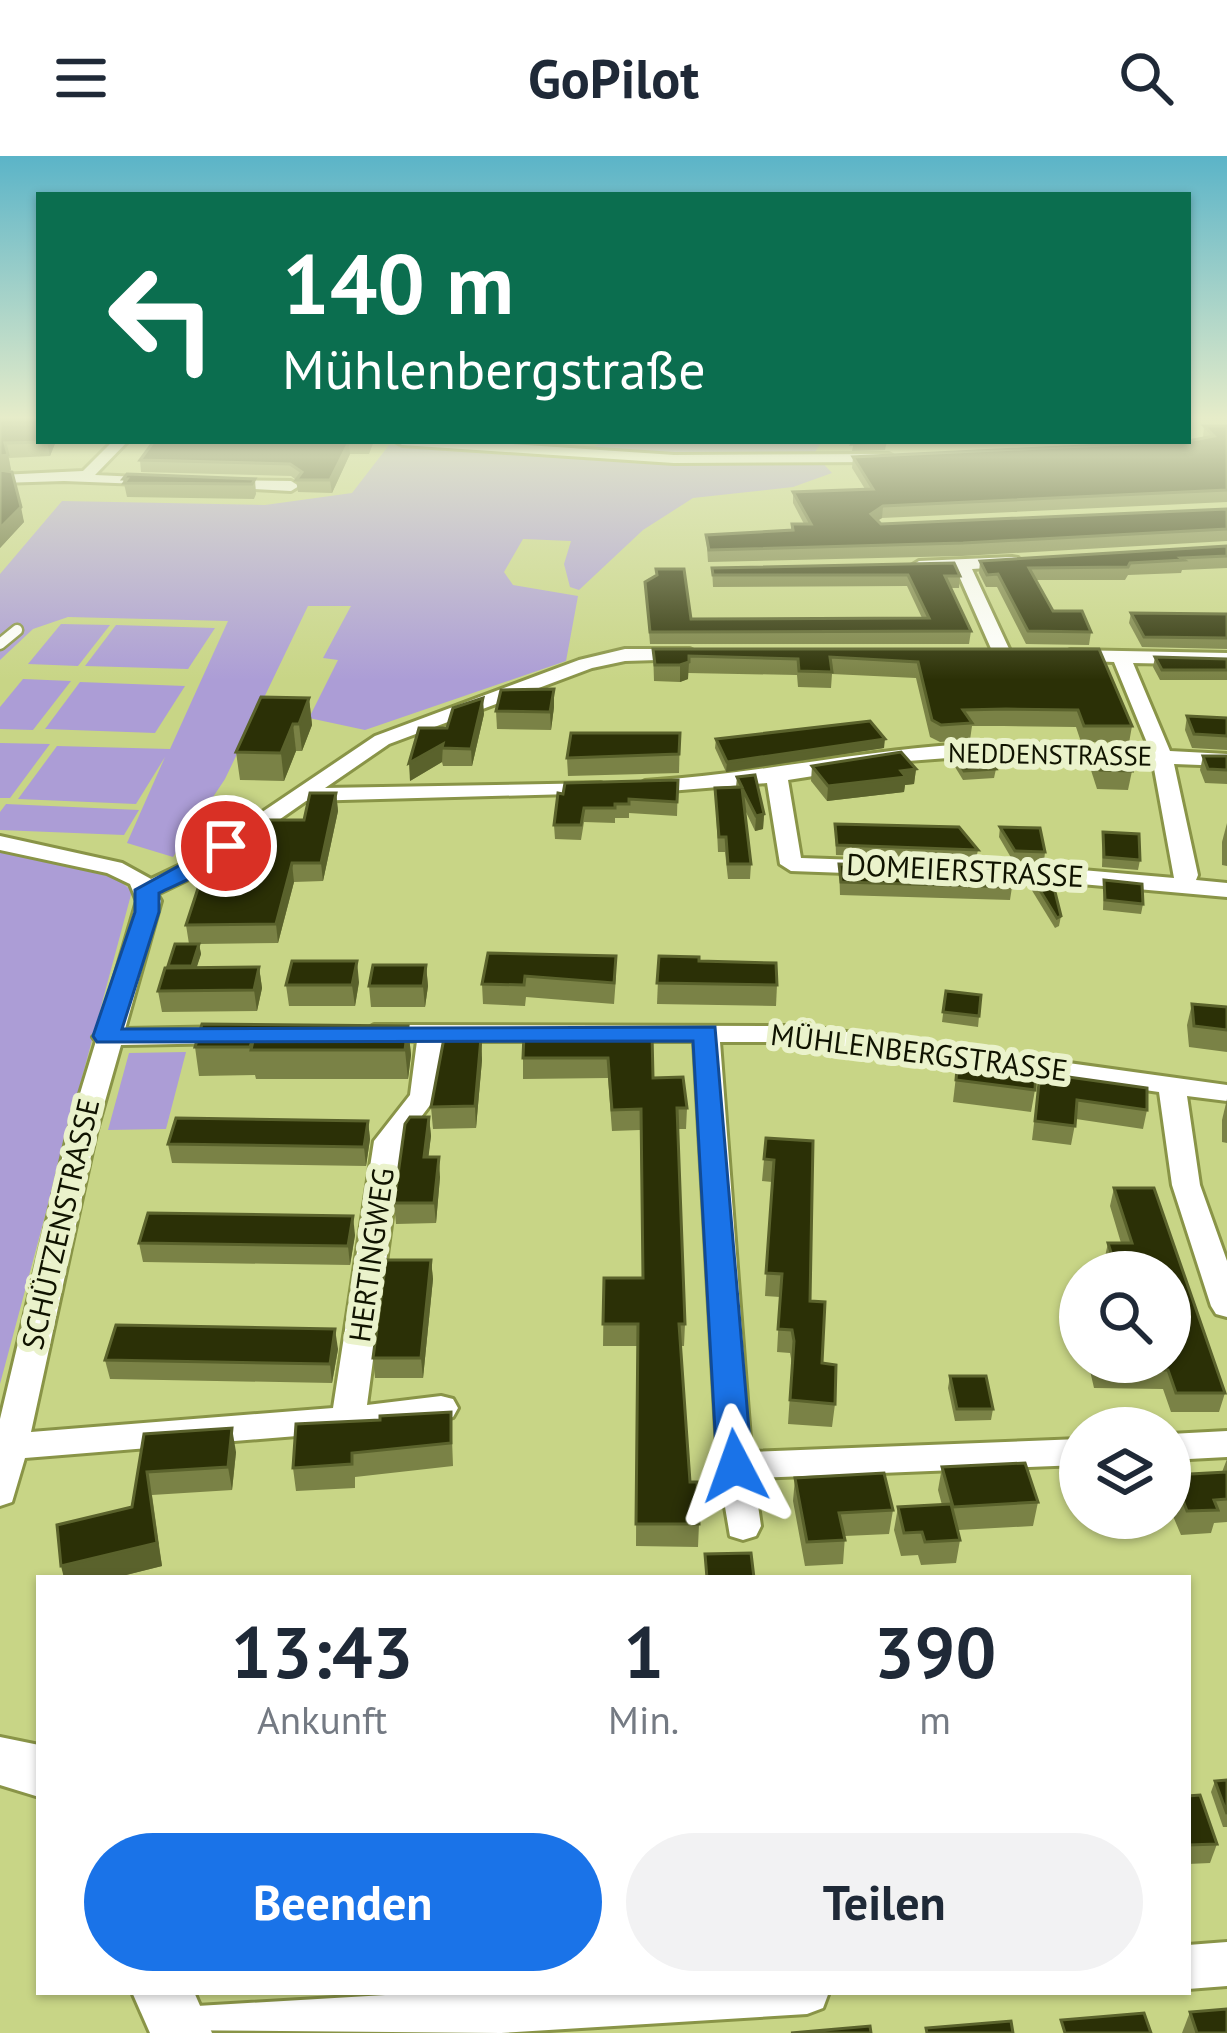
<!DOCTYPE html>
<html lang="de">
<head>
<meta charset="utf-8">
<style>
  :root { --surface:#fff; --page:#f2f2f3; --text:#1f2937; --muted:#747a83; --accent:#1a73e8 }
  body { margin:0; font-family:"PT Sans",sans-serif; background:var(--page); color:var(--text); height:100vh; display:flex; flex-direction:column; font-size:45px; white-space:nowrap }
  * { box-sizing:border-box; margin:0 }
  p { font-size:39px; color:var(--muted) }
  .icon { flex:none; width:66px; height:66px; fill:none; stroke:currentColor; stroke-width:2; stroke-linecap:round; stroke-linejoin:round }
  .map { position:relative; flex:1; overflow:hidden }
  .details { position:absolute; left:36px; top:1419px; width:1155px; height:420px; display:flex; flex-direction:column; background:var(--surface); border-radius:0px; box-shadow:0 3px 9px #0004 }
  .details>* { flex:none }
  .top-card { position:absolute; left:36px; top:36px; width:1155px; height:252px; border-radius:0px; box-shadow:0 3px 9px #0004; background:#0b6e4f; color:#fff; overflow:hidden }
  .fabs { position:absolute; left:1059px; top:1095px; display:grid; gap:24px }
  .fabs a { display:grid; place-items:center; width:132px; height:132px; border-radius:50%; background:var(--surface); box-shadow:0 3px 9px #0004; font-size:60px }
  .pin { position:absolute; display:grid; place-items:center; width:102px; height:102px; color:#fff; margin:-51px; border:6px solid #fff; border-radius:50%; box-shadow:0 3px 12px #0007 }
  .me { position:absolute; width:132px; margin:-66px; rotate:356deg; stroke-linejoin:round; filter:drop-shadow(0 0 9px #0008) }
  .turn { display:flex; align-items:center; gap:42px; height:252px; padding:0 48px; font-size:54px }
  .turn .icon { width:156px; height:156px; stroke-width:2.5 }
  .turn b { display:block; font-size:84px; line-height:102px }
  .eta { display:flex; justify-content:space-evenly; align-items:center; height:204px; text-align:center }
  .eta b { font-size:72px; font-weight:700; line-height:84px }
  .action { display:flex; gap:24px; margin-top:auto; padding:24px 48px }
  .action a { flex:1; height:138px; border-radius:72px; background:var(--accent); color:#fff; font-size:48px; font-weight:700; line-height:138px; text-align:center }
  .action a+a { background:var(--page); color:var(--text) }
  header { display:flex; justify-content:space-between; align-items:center; height:156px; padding:0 48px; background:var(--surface); font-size:54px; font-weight:700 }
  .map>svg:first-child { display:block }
</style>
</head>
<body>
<header><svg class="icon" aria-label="menu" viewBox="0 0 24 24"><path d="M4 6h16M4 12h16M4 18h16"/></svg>GoPilot<svg class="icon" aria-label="search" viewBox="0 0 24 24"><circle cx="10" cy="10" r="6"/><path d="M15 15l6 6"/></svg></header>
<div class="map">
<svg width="1227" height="1877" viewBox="0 0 1227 1877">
  <rect width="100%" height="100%" fill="#c8d586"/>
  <g fill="#ac9dd6">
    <polygon points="604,285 822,285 814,298 832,317 793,331 693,342 643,374 579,434 570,431 564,408 571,385 523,383 504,416 513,429 578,440 566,505 365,574 309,562 338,504 323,502 351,450 308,450 225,623 173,701 127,687 165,601 136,648 18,643 57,590 170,593 228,465 68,461 33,473 0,504 0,418 62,345 265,349 352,337 389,289 574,302"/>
    <polygon points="61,468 110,469 78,510 28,508"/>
    <polygon points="116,469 215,472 188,513 85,510"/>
    <polygon points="23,523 71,525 33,574 0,573 0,551"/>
    <polygon points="80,526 185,530 155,577 45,573"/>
    <polygon points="0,587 50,588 10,642 0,642"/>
    <polygon points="6,648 139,654 124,679 0,674 0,656"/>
    <polygon points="0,693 113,719 132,735 0,1228"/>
    <polygon points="186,896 166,973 108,974 129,897"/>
  </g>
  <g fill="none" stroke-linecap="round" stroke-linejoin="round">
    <g stroke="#899447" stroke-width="15">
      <polyline id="lane" points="0,488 17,474"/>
    </g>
    <g stroke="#899447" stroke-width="6">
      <g id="street">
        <polygon points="113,285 128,285 95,319 161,322 166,323 166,329 64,325 0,327 0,319 83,315"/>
        <polygon points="395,285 466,285 674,299 889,298 896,302 889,306 674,307 402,289"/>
        <polygon points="223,324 291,325 299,330 291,335 218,331 216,328"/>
        <polygon points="1012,401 1018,402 1018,410 972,413 1011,497 1002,502 993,497 956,413 919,415 911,410 919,405"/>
        <polygon points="625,493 690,493 699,498 690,503 625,505 592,512 389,588 325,632 601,627 611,633 608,637 306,645 207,714 157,738 161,745 125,873 234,871 247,879 234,887 121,889 96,977 31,1276 333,1252 374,985 410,939 417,885 365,882 361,877 374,869 803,870 1227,929 1227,945 1187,940 1200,1029 1227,1105 1227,1161 1216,1158 1211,1150 1172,1029 1159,936 803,886 720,886 751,1296 1080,1283 1080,1309 754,1322 761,1370 756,1380 743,1384 730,1380 718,1310 694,885 443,885 437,940 402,986 367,1249 441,1240 453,1243 458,1252 453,1261 420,1270 25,1302 12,1346 0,1350 0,1263 68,977 96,885 93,881 99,875 137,745 130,728 107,717 0,694 0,680 122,707 151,723 191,704 375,580 579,504"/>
        <path d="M 1070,494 L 1227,497 L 1227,509 L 1133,507 L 1170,595 L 1227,598 L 1227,610 L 1174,608 L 1198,719 L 1196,724 L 1227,727 L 1227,741 L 1036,724 L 791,715 L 780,708 L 767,627 L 645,637 L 635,631 L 645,625 C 759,618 870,592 984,587 C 1038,585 1095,592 1150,594 L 1114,506 L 1064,504 L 1061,500 ZM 988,599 L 1153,607 L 1174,722 L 1036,710 L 801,702 L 788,624 L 908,605 Z"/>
        <polygon points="1227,1275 1227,1301 1170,1304 1170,1278"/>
        <polygon points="1227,1786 1227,1830 1188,1833 1188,1789"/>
        <polygon points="436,1836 829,1836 823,1852 807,1858 501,1877 157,1874 164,1858 180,1851"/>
      </g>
    </g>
    <g stroke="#899447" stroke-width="6">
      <g id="secondary">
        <polygon points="0,1581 39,1589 39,1641 0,1629"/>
        <polygon points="132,1836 194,1836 212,1877 150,1877"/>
      </g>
    </g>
    <use href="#lane" stroke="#fff" stroke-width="10"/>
    <use href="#street" fill="#fff" fill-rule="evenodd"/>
    <use href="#secondary" fill="#fff" fill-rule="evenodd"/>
  </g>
  <g fill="#7a8246">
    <polygon points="0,261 56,285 50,300 9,302 11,314 5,315 24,366 0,392"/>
    <polygon points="1204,270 1227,270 1227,346 882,362 877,364 881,368 1227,353 1227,385 962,400 708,406 706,379 791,374 792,368 804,368 793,347 793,336 865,333 852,312 853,301 1194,284 1203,282"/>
    <polygon points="154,285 374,285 369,298 350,298 332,337 298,336 296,324 291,320 141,316 140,304"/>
    <polygon points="854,285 887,285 885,294 852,295"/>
    <polygon points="123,323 255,323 256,338 254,343 127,341"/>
    <polygon points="1227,390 1227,412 1182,414 1181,417 1128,419 1125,424 1036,424 1053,455 1091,476 1089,489 1026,488 997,431 986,431 979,417 980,405"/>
    <polygon points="712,412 960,420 959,432 951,432 971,475 969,488 650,488 645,426 691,463 922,462 907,430 713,431"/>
    <polygon points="1131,457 1227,458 1227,493 1142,491 1129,467"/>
    <polygon points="653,493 1099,493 1132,570 1129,587 1081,586 1076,571 1003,570 972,570 970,584 940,586 930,581 916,522 832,518 831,532 798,531 797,519 688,517 688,523 680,526 654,525"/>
    <polygon points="1155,501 1227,503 1227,524 1160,524 1153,511"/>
    <polygon points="309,542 312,569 302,595 296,595 284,625 240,624 236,596"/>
    <polygon points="554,551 551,574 497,573 496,555"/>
    <polygon points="484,558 472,610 443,610 442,606 410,625 447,572"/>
    <polygon points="1187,560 1227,562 1227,594 1192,592 1185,574"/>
    <polygon points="680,577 679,617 568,620 567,602"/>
    <polygon points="716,583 884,592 726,616 715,592"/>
    <polygon points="1092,590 1132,615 1128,634 1097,633 1089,608"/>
    <polygon points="953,597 996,613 994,622 963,624 952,606"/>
    <polygon points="1203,600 1227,600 1227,628 1205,627 1200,614"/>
    <polygon points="812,610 916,613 914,628 905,629 904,636 827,645 811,625"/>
    <polygon points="737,621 764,658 763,673 755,675 745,654 751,708 750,723 728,723 725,696 718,696 715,632 736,631"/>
    <polygon points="678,624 677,660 629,657 629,662 615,662 615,667 584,666 581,684 555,683 554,669 563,638"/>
    <polygon points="336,637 338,655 323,725 294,726 278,787 199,788 201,798 196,812 259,811 262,832 257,855 162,856 158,835 168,810 189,788 186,769 258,690 304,664"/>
    <polygon points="1227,667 1227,710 1222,709 1222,686"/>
    <polygon points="835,668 978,694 976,703 836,699"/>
    <polygon points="1000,671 1045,696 1044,706 1013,705 999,681"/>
    <polygon points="1103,676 1140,704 1138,714 1102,711"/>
    <polygon points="839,708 1012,731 1010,744 840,739"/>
    <polygon points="1030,718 1061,760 1059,770 1055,772 1028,728"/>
    <polygon points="1104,724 1143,748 1141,758 1103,754"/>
    <polygon points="488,797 616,821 614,848 526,841 525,850 483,848 482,828"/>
    <polygon points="659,800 699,805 777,829 776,850 657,848"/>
    <polygon points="426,809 428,830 425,851 371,851 369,830"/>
    <polygon points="359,826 355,850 289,850 286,829"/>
    <polygon points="946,835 981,839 978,871 942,866"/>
    <polygon points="1192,848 1227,851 1227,896 1189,891 1187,869"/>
    <polygon points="408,870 411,899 408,923 256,923 255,919 199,920 195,891"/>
    <polygon points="652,878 653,922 687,952 686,973 678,973 685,1168 684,1190 681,1190 690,1326 699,1368 698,1391 636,1390 637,1190 603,1190 604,1122 643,1122 640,974 612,975 608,922 523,923 523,902"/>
    <polygon points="481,882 482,904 476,972 433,973 431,951"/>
    <polygon points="958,903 1035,934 1031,956 953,946"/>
    <polygon points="1040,917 1147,954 1143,973 1076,963 1071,989 1032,984"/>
    <polygon points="1227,943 1227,987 1222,986 1222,964"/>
    <polygon points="429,961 431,980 428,1001 440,1021 436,1067 396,1068 394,1047"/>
    <polygon points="368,965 370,983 366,1010 172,1007 168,988"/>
    <polygon points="766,982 813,985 810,1145 822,1207 835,1248 832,1271 788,1268 792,1208 790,1197 777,1196 780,1141 765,1140 772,1026 762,1025"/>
    <polygon points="1114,1032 1154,1032 1225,1237 1219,1256 1171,1256 1163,1233 1094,1232 1088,1206 1170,1206 1170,1116 1107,1116 1104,1105 1108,1087 1121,1087 1110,1050"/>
    <polygon points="355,1079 350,1109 143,1106 139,1087"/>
    <polygon points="431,1104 433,1123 423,1222 375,1222 373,1202"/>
    <polygon points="338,1193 332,1227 110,1223 105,1204"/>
    <polygon points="950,1220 993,1253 991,1264 955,1265 948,1232"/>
    <polygon points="451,1256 453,1310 355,1321 355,1332 296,1335 293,1312 380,1264"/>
    <polygon points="144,1278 236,1296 232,1334 152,1339 162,1410 114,1422 64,1422 132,1351"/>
    <polygon points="1075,1302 1080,1302 1080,1355 1070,1326"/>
    <polygon points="1227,1303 1227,1366 1214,1367 1211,1377 1181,1379 1173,1360 1170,1360 1170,1312 1173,1319 1222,1316"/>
    <polygon points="942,1311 1038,1346 1033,1370 958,1374 960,1384 956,1407 921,1409 918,1399 901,1400 894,1374 898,1351 942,1349 938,1334"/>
    <polygon points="795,1322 893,1354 889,1378 845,1380 843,1408 805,1410 793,1345"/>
    <polygon points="1082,1362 1128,1362 1083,1364"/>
    <polygon points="1227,1624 1227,1671 1223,1671 1211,1636 1215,1625"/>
    <polygon points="1188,1640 1217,1688 1210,1707 1188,1708"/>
    <polygon points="1190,1856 1227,1877 1182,1877"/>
  </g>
  <g fill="#5a622c">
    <polygon points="47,285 56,285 50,300 47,286"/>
    <polygon points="349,286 350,298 332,337 330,324"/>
    <polygon points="8,299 11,314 0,315 0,300"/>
    <polygon points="883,350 882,362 870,370 871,358"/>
    <polygon points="21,351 24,366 0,392 0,372"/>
    <polygon points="689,506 688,523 680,526 680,509"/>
    <polygon points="554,533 554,551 551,574 550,556"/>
    <polygon points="309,542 312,569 302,595 299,568"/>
    <polygon points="483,542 484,558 472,610 471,593"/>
    <polygon points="293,568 296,595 284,625 281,597"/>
    <polygon points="885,583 884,592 726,616 727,606"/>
    <polygon points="443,588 442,606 410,625 409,607"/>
    <polygon points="916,613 914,628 905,629 904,636 827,645 828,630"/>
    <polygon points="336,637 338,655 323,725 321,707"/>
    <polygon points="764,658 763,673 755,675 756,660"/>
    <polygon points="292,707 294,726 278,787 276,768"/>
    <polygon points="199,788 201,798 194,820 192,810"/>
    <polygon points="357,805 359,826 355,850 352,829"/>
    <polygon points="426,809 428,830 425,851 423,830"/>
    <polygon points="259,811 262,832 257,855 254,834"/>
    <polygon points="408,870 411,899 408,923 405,894"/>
    <polygon points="481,882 482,904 476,972 475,950"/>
    <polygon points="429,961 431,980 426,1021 424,1001"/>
    <polygon points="368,965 370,983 366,1010 364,991"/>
    <polygon points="439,1001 440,1021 436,1067 434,1047"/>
    <polygon points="353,1060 355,1079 350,1109 348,1090"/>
    <polygon points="431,1104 433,1123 423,1222 421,1202"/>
    <polygon points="335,1173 338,1193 332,1227 330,1208"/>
    <polygon points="232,1272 236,1296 232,1334 228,1311"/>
    <polygon points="147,1316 162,1410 114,1422 64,1422 61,1410 157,1387"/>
  </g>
  <g fill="#2b3006" stroke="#5a622c" stroke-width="3">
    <polygon points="0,261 39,261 39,285 47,286 5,287 8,299 0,300"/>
    <polygon points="1204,270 1227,270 1227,334 883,350 871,358 881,368 1227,353 1227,373 963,387 709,394 706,379 793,374 792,368 811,368 793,336 873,333 853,301 1188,285 1214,280"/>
    <polygon points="154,285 368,285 349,286 330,324 296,324 302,316 290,308 140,304"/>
    <polygon points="854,285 886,285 852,288"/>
    <polygon points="0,314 12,316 21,351 0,372"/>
    <polygon points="127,318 255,323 252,328 124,327 127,323 123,323"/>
    <polygon points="1227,390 1227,400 1181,402 1184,404 1130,407 1128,411 1029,412 1053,455 1082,455 1091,476 1028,475 998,418 987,419 980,405"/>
    <polygon points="954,407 960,420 945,420 971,475 650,476 645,426 657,419 656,413 684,413 691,463 929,462 908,419 713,419 712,412"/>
    <polygon points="1131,457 1227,458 1227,482 1144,481"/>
    <polygon points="653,493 1099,493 1132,570 1084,570 1078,554 1006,553 963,554 972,567 941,569 932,564 918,506 830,501 832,516 799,515 798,503 689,500 689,506 680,509 655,509"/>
    <polygon points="1155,501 1227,503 1227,514 1162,514"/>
    <polygon points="554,533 550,556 496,555 501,534"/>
    <polygon points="261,541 309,542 299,568 293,568 281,597 236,596"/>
    <polygon points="483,542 471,593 442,592 443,588 409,607 419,572 447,572 453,552"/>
    <polygon points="1187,560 1227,562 1227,580 1194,578"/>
    <polygon points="870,565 885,583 727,606 716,583"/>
    <polygon points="571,577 680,577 679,598 567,602"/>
    <polygon points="1092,590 1124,591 1132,615 1100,614"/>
    <polygon points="984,595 996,613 964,615 953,597"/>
    <polygon points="901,596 916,613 901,615 906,621 828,630 812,610"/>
    <polygon points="1203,600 1227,600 1227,614 1208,613"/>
    <polygon points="755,619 764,658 756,660 742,632 751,708 728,708 726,681 719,681 715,632 742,631 737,621"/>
    <polygon points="678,624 677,646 629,643 629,648 615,648 615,652 584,652 581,669 554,669 558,637 563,638 565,627"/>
    <polygon points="310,637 336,637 321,707 292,707 276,768 186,769 203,717 234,718 242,690 258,690 267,664 304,664"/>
    <polygon points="835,668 959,671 978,694 837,689"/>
    <polygon points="1000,671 1040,672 1045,696 1015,695"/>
    <polygon points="1103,676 1139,678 1140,704 1104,701"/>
    <polygon points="839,708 998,714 1012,731 841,726"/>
    <polygon points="1030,718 1051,720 1061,760 1057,762"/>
    <polygon points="1104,724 1142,728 1143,748 1105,744"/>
    <polygon points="175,788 199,788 192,810 168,810"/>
    <polygon points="488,797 616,800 614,827 525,820 524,829 482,828"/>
    <polygon points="659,800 699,801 699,805 776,807 777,829 657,827"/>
    <polygon points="292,805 357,805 352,829 286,829"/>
    <polygon points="373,809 426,809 423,830 369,830"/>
    <polygon points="259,811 254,834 158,835 165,812"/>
    <polygon points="946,835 981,839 979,860 943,856"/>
    <polygon points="1192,848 1227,851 1227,874 1194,870"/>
    <polygon points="202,868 408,870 405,894 251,894 255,876 250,891 195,891"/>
    <polygon points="524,878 652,878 653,922 683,921 687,952 677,952 685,1168 679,1168 690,1326 697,1326 699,1368 636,1368 638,1168 603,1168 604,1122 643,1122 641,953 612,954 608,902 523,902"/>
    <polygon points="444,882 481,882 475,950 431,951"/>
    <polygon points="958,903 1036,913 1035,934 956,924"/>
    <polygon points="1040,917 1147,932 1147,954 1077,944 1075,970 1035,965"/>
    <polygon points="410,961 429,961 424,1001 439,1001 434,1047 394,1047 405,968"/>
    <polygon points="176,962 368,965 364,991 168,988"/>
    <polygon points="766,982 813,985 810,1145 825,1146 822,1207 836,1209 835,1248 790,1244 794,1185 792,1174 778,1173 782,1118 766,1117 774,1004 764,1003"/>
    <polygon points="1114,1032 1154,1032 1225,1237 1176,1237 1168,1214 1098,1213 1096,1206 1170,1206 1170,1116 1117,1116 1108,1087 1132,1087"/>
    <polygon points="148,1057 353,1060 348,1090 139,1087"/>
    <polygon points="386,1104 431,1104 421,1202 373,1202"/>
    <polygon points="116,1169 335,1173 330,1208 105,1204"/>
    <polygon points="950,1220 986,1220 993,1253 957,1253"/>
    <polygon points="451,1256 451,1287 352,1297 352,1308 293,1312 296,1268 380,1264 380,1260"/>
    <polygon points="232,1272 228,1311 147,1316 157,1387 61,1410 57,1369 132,1351 144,1278"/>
    <polygon points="1025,1307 1038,1346 953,1351 942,1311"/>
    <polygon points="1170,1312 1175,1325 1173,1319 1227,1316 1227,1343 1214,1344 1218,1354 1187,1355 1180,1336 1170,1337"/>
    <polygon points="884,1317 893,1354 839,1357 845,1384 807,1386 795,1322"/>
    <polygon points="951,1348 960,1384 925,1386 922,1376 904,1377 898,1351"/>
    <polygon points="751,1397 754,1422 707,1422 705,1398"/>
    <polygon points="1227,1624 1227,1658 1215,1625"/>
    <polygon points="1200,1639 1217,1688 1188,1689 1188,1640"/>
    <polygon points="1227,1853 1227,1877 1197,1877 1190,1856"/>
    <polygon points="1144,1857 1151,1877 1065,1877 1061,1864"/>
    <polygon points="1011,1865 1013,1877 927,1877 926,1872"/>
    <polygon points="870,1870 871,1877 791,1877"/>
  </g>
  <linearGradient id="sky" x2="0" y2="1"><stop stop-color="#5bb4c8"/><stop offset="0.5" stop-color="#e6ecc9"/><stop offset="1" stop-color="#e6ecc9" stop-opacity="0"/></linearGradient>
  <rect width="1227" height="524" fill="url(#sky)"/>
  <path fill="#1a73e8" stroke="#114b97" stroke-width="3" d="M 226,684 L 237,690 C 216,713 186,724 159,737 L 159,756 L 122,873 L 715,871 L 752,1310 L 747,1319 L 735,1323 L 722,1319 L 717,1310 L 693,885 L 97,886 L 93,880 L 135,756 L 135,734 Z"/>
  <g text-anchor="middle" stroke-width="12" stroke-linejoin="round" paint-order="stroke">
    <g font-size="27" fill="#101300" stroke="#eaf2cb">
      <text transform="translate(1050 599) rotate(1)" y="9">NEDDENSTRASSE</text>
    </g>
    <g font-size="30" fill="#101300" stroke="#eaf2cb">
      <text transform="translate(965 715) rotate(3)" y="10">DOMEIERSTRASSE</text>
      <text transform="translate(919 897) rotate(7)" y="10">MÜHLENBERGSTRASSE</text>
      <text transform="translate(61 1068) rotate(-77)" y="10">SCHÜTZENSTRASSE</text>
      <text transform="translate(372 1099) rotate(-82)" y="10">HERTINGWEG</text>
    </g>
  </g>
</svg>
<div class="fabs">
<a><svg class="icon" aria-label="search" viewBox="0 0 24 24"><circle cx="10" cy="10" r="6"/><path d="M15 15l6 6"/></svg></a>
<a><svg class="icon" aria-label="layers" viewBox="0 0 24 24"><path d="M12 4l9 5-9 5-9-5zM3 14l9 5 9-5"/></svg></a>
</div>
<div class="pin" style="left:226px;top:690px;background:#d93025"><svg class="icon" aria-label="arrive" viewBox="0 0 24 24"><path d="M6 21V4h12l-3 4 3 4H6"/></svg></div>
<svg class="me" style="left:735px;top:1310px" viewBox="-20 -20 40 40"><path d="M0-17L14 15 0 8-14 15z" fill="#1a73e8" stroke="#fff" stroke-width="4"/></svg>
<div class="top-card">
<div class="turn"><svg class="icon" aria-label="left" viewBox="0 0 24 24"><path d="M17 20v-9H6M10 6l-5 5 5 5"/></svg><div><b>140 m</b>Mühlenbergstraße</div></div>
</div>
<section class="details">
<div class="eta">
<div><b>13:43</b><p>Ankunft</p></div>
<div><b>1</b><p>Min.</p></div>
<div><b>390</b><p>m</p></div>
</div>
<div class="action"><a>Beenden</a><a>Teilen</a></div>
</section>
</div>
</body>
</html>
